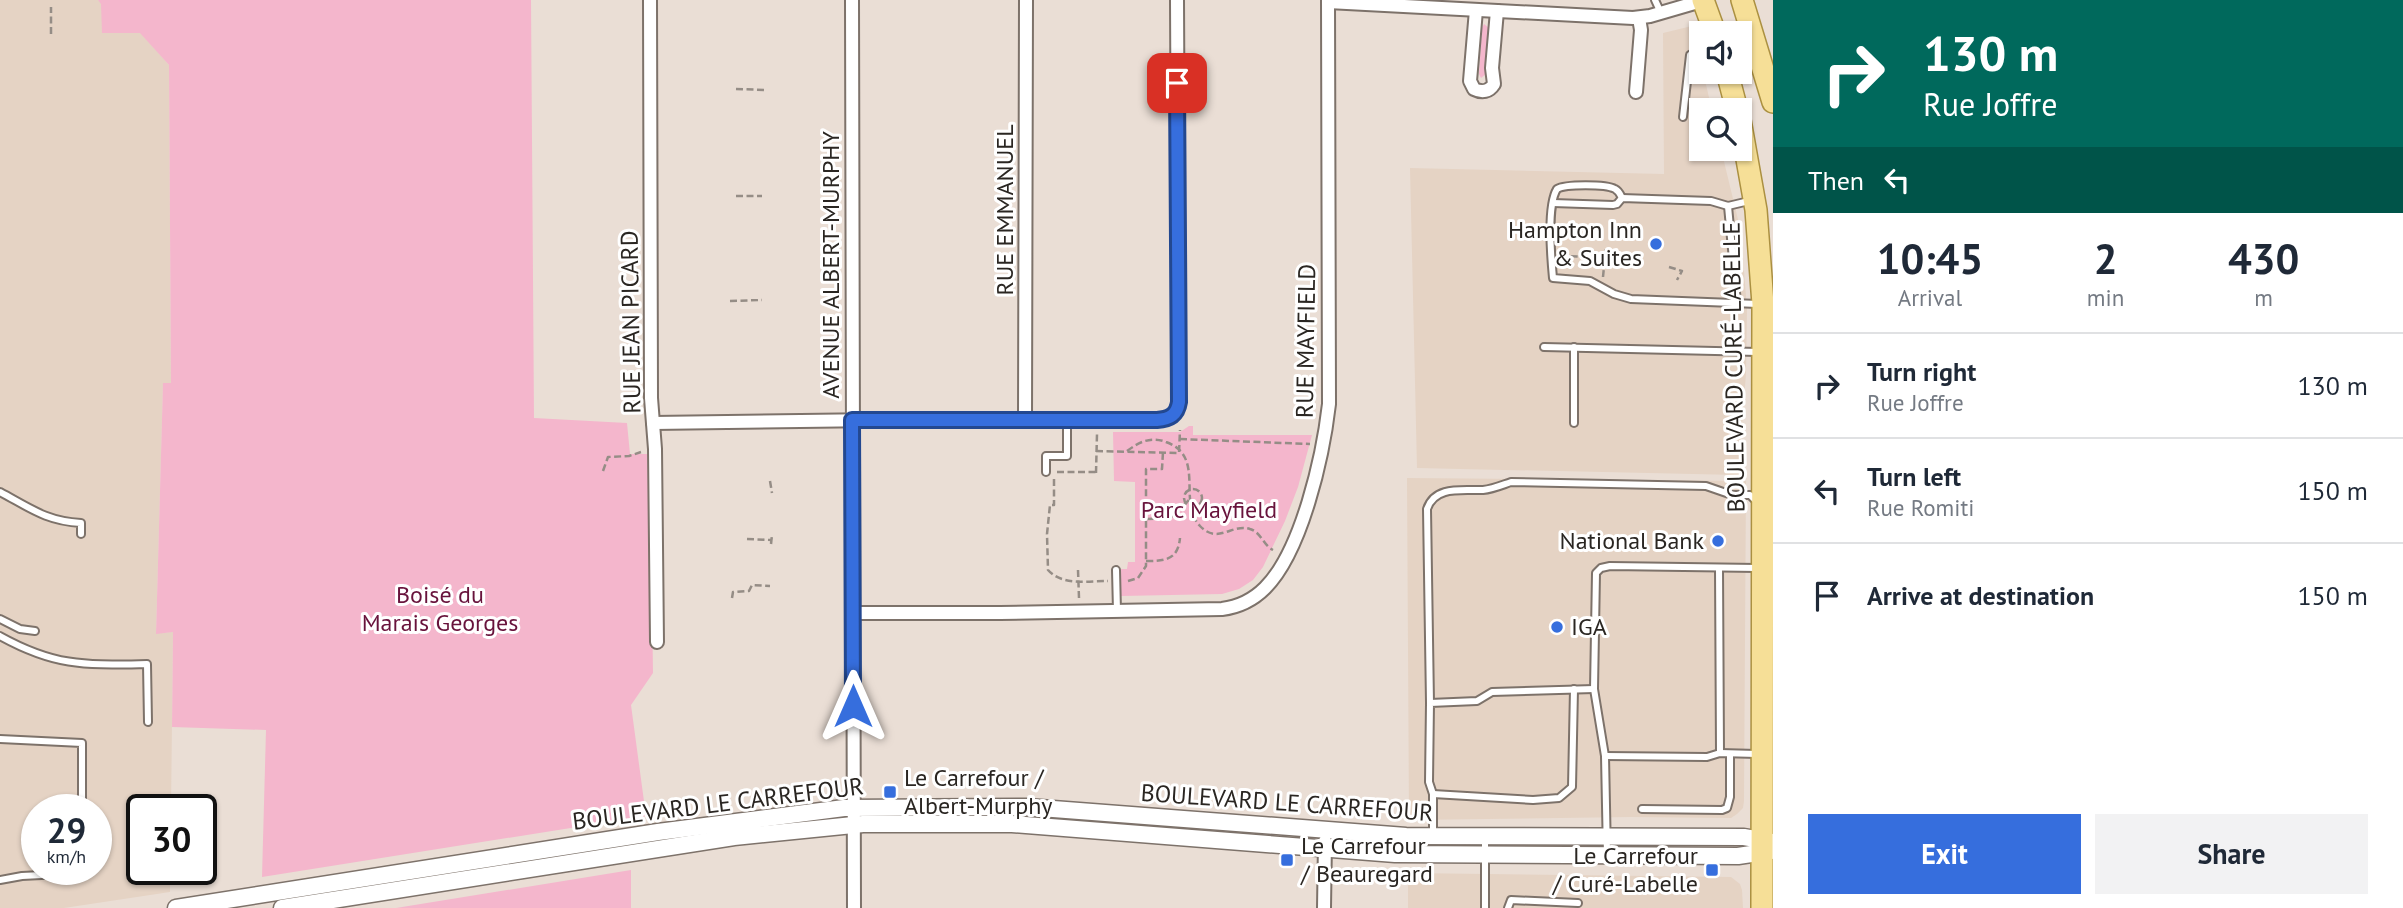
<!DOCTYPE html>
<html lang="en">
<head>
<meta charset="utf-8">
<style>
  :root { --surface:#fff; --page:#f2f2f3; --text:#1f2937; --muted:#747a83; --line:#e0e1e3; --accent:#366edd }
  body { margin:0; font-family:"PT Sans",sans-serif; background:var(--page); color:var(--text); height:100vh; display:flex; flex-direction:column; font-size:26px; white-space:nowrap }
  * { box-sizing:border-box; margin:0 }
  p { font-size:23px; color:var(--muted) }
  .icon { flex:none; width:38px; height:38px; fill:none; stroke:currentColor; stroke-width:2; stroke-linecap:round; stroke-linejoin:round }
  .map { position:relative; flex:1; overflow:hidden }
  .details { display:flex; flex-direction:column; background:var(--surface); width:630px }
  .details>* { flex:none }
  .top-card { background:#00695c; color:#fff; overflow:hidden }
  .buttons { position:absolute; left:1689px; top:21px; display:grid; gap:14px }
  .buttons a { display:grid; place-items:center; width:63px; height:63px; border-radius:0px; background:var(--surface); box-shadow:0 2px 5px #0004; font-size:35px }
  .speed { position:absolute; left:21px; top:794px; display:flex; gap:14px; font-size:35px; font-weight:700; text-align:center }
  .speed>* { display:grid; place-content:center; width:91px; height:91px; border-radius:50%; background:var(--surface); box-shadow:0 2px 5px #0004; line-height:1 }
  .speed small { font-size:18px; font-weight:400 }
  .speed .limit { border:4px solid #111; border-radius:10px; background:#fff; color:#111 }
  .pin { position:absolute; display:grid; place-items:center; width:60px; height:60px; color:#fff; margin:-30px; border-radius:14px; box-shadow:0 4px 10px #0006 }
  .me { position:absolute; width:77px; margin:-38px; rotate:0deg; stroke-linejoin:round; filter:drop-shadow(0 0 5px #0008) }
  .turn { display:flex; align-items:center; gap:24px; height:147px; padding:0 35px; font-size:32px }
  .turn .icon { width:91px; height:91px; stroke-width:2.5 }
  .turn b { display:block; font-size:49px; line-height:60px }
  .then { display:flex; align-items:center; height:66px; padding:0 35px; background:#0003; gap:14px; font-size:26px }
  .eta { display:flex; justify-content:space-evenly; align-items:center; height:119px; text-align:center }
  .eta b { font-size:42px; font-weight:700; line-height:49px }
  .action { display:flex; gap:14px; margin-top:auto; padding:14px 35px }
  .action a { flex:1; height:80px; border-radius:0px; background:var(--accent); color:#fff; font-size:28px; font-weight:700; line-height:80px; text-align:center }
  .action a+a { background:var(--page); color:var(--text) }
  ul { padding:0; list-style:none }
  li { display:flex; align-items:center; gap:21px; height:105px; padding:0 35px; border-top:2px solid var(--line) }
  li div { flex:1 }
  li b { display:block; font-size:26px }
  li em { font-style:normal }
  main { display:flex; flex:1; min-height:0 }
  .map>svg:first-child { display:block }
</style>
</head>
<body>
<main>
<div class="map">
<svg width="1773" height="908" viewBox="0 0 1773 908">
  <rect width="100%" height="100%" fill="#eaded5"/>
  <g fill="#e5d3c4" fill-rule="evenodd">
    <path d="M 0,0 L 98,0 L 140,32 L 169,65 L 171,383 L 163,384 L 156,633 L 173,632 L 171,810 L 142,810 L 142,870 L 170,870 L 170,892 L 64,908 L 0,908 ZM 37,810 L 96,810 L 96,870 L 37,870 Z"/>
    <polygon points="1692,26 1701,63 1701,72 1703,72 1712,110 1701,110 1701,149 1721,149 1741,232 1747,309 1746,374 1738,475 1417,468 1410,168 1664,174 1663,33"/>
    <polygon points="1407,478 1746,481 1744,801 1743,808 1737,814 1731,818 1632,817 1409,820"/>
    <polygon points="1408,873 1731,877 1740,884 1742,890 1743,908 1408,908"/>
  </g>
  <g fill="#f4b6cc">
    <polygon points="98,0 531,0 534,418 627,423 630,454 650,454 653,673 631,705 646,816 262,877 266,730 172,727 173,632 156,634 163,383 171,383 169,65 140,33 102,33 101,4"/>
    <polygon points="1484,24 1489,28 1486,74 1481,78 1479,74 1482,28"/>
    <polygon points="1189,426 1193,426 1193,435 1312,435 1298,487 1285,521 1263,567 1253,580 1239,589 1222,594 1121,596 1121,569 1127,569 1128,562 1135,562 1135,482 1114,481 1113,432 1180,432"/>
    <polygon points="631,870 631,908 396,908"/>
  </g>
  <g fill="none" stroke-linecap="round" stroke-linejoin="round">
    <g stroke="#7d726a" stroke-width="10">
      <g id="service">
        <polyline points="1655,0 1661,13"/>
        <polyline points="1683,117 1690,55 1701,49"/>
        <path d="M 1622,198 C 1620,194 1619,191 1615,189 C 1606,184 1565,184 1557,189 C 1547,205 1551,257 1553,278 L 1590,281 L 1614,294 L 1631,299 L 1758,304"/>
        <polyline points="1553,203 1613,205 1617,204 1622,198 1711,201 1728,206 1749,201"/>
        <polyline points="1728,206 1737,303"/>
        <polyline points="1544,347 1758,352"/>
        <polyline points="1574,423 1574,347"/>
        <polyline points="1046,472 1046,456 1067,456 1067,419"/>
        <path d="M 0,492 C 30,508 46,521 81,523 L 81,534"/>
        <polyline points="1719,568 1720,753"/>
        <polyline points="1116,570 1117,611"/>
        <polyline points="0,619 20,629 35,631"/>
        <path d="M 0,636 C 56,667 86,665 147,664 L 148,722"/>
        <path d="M 1430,703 L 1427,509 C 1435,485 1463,491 1483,490 C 1493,489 1502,485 1511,482 L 1706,486 L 1732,495 L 1750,495 L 1757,502"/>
        <polyline points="0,739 82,743 82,810"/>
        <polyline points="1605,756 1707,757 1720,753 1757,754"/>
        <polyline points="1433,794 1533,800 1559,798 1572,787 1574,689"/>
        <polyline points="1642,809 1722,810 1727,808 1730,797 1730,754"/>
        <polyline points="1433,835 1433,794 1429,782 1430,703 1477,701 1492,692 1594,689"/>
        <polyline points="1607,855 1605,756 1594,689 1596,573 1601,568 1610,566 1758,568"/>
        <polyline points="0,880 22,876 81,873 81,870"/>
        <polyline points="1485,908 1485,836"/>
        <polyline points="1508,908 1511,900 1578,903"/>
      </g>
    </g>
    <g stroke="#7d726a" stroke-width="16">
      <g id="minor">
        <polyline points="650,0 651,398 655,449 657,642"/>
        <polyline points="852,0 854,908"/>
        <polyline points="1328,2 1633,18 1650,16 1705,0"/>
        <path d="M 1476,10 L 1470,81 L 1474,89 C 1482,93 1489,92 1494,84 L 1492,68 L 1497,11"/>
        <polyline points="1636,92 1641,30 1639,18"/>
        <polyline points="1025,419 1026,0"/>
        <path d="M 653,423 L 877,420 L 1157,420 C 1170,419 1177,415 1179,402 L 1177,0"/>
        <path d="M 853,613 L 1000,613 L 1222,609 C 1238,607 1253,600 1265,588 C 1302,551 1323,456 1329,404 L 1328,0"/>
        <polyline points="1324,908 1325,841"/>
      </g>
    </g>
    <g stroke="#7d726a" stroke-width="19">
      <g id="tertiary">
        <polyline points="176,908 658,832 844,808 1027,807 1406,836 1744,837 1773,842"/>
        <polyline points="282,908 734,837 863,824 1012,824 1395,854 1738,856 1771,851"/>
      </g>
    </g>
    <g stroke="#ab9041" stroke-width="24">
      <g id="primary">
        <polyline points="1703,0 1715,33"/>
        <polyline points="1742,0 1773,102"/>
        <polyline points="1727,72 1737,110"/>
        <polyline points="1740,120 1756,210 1763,304 1762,908"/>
      </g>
    </g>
    <g stroke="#958d86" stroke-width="2.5" stroke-dasharray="7 3.5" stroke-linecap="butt">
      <polyline points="51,34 51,7"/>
      <polyline points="736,89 765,90"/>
      <polyline points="736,196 762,196"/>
      <polyline points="1561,253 1566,256 1621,258 1639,265"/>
      <polyline points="1669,267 1682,271 1677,280"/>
      <polyline points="1603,277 1606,246"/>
      <polyline points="730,301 762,300"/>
      <polyline points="1180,439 1310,444"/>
      <polyline points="1096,451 1179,453 1180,430"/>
      <path d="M 1127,451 C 1139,442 1151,436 1166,442 C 1206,456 1177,502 1200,526 C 1218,545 1232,523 1250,529 C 1261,532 1263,545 1273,550"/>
      <polyline points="603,471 608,457 629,456 641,452"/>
      <polyline points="1057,472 1096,472"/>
      <polyline points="1096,473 1097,434"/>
      <path d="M 1054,479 L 1054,505 L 1050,505 L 1047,534 L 1048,570 C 1062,586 1088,581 1108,581"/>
      <polyline points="770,481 772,493"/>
      <circle cx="1193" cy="498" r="9"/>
      <polyline points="1147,519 1170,518 1191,498"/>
      <polyline points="747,539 771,540"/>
      <polyline points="771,544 772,535"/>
      <path d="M 1146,561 C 1165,561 1178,560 1180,538"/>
      <polyline points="1078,570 1079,598"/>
      <polyline points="1128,581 1138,578 1146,566 1146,469 1162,469 1163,452"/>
      <polyline points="732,598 733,592 749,591 752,585 770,586"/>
    </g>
    <use href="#service" stroke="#fff" stroke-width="6"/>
    <use href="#minor" stroke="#fff" stroke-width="12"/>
    <use href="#tertiary" stroke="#fff" stroke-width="16"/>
    <use href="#primary" stroke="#f6df97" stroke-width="21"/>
  </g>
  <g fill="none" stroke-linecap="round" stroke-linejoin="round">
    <g stroke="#234890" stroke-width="18">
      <path id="route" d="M 853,706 L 852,420 L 1157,420 C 1170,419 1177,415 1179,402 L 1177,83"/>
    </g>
    <use href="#route" stroke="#366edd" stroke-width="12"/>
  </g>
  <g fill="#366edd" stroke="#fff" stroke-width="2.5">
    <circle cx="1656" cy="244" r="7"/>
    <circle cx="1718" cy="541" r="7"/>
    <circle cx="1557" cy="627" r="7"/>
    <rect x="883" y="785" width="14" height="14" rx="3.5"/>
    <rect x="1280" y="853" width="14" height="14" rx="3.5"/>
    <rect x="1705" y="863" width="14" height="14" rx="3.5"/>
  </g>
  <g text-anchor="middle" stroke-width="6" stroke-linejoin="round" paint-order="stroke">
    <g font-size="24" fill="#2a2622" stroke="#fff">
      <text transform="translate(1005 210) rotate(-90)" y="8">RUE EMMANUEL</text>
      <text transform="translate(831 265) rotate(-90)" y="8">AVENUE ALBERT-MURPHY</text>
      <text transform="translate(631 322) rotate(-91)" y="8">RUE JEAN PICARD</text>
      <text transform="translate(1306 341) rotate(-89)" y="8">RUE MAYFIELD</text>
      <text transform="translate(1734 367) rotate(-91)" y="8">BOULEVARD CURÉ-LABELLE</text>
      <text transform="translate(1287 803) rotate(4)" y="8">BOULEVARD LE CARREFOUR</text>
      <text transform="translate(718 804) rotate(-7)" y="8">BOULEVARD LE CARREFOUR</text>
    </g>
    <g font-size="24" fill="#2a2622" stroke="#fff" text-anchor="end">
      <text x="1642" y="238">Hampton Inn<tspan x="1642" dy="28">&amp; Suites</tspan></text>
      <text x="1704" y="549">National Bank</text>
      <text x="1571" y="635" text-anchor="start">IGA</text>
      <text x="904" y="786" text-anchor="start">Le Carrefour /<tspan x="904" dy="28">Albert-Murphy</tspan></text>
      <text x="1301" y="854" text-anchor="start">Le Carrefour<tspan x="1301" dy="28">/ Beauregard</tspan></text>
      <text x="1698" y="864">Le Carrefour<tspan x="1698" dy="28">/ Curé-Labelle</tspan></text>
    </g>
    <g font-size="24" fill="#68133c" stroke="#fff">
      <text x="1209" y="518">Parc Mayfield</text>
      <text x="440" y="603">Boisé du<tspan x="440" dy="28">Marais Georges</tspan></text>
    </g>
  </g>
</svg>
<div class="buttons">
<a><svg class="icon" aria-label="sound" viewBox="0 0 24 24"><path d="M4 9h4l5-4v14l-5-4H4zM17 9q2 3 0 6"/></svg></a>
<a><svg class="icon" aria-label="search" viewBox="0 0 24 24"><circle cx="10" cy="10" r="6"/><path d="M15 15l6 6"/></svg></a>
</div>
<div class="speed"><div>29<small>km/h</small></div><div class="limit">30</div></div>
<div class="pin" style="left:1177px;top:83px;background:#d93025"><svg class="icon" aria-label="arrive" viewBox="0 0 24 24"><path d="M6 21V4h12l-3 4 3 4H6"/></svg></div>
<svg class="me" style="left:853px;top:706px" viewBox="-20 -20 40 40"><path d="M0-17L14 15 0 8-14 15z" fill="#366edd" stroke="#fff" stroke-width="4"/></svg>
</div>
<section class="details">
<div class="top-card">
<div class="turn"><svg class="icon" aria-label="right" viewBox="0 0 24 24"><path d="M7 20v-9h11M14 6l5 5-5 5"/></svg><div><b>130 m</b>Rue Joffre</div></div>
<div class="then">Then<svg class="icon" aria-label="left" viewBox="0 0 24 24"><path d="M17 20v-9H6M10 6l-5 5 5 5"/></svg></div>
</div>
<div class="eta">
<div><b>10:45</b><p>Arrival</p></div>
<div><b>2</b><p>min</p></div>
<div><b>430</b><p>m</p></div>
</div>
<ul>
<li><svg class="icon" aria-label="right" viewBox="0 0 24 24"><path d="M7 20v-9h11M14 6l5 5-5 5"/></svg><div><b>Turn right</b><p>Rue Joffre</p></div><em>130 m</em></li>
<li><svg class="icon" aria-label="left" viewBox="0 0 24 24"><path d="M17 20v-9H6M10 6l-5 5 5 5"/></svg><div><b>Turn left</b><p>Rue Romiti</p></div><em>150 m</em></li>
<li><svg class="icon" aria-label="arrive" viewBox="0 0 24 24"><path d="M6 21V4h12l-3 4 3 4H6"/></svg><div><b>Arrive at destination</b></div><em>150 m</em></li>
</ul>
<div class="action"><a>Exit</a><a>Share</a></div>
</section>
</main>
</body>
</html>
